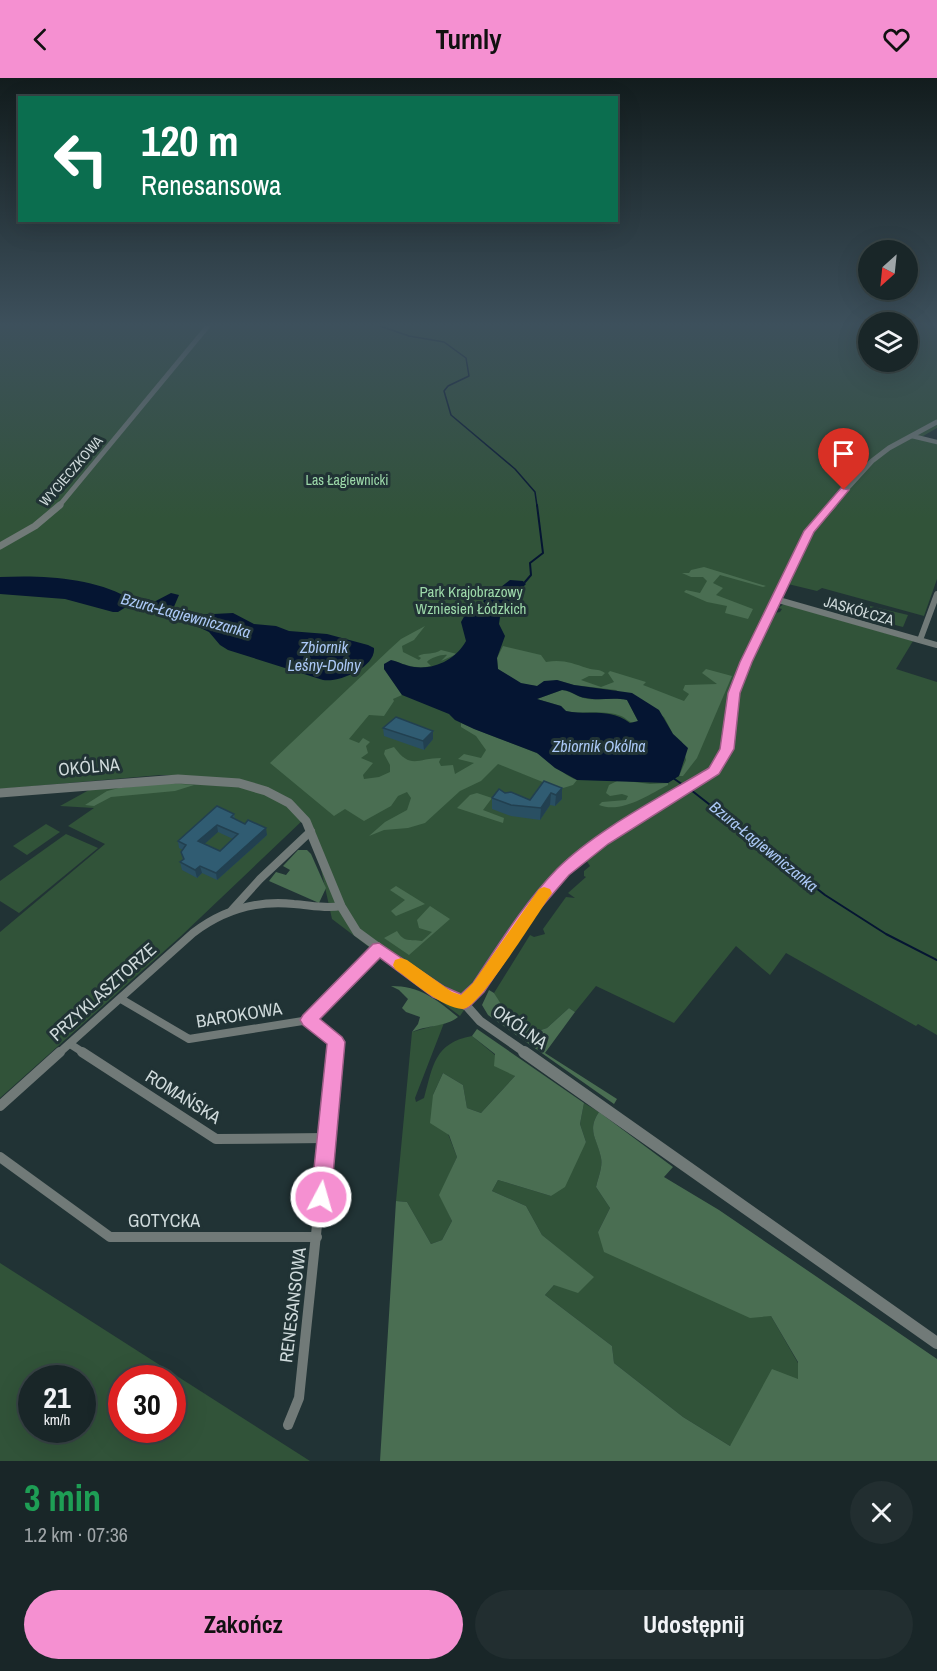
<!DOCTYPE html>
<html lang="pl">
<head>
<meta charset="utf-8">
<style>
  :root { --surface:#192628; --page:#222e30; --text:#f1f3f6; --muted:#9fa5a8; --line:#374345; --accent:#f590d1 }
  body { margin:0; font-family:"Archivo Narrow",sans-serif; background:var(--page); color:var(--text); height:100vh; display:flex; flex-direction:column; font-size:22px; white-space:nowrap }
  * { box-sizing:border-box; margin:0 }
  p { font-size:20px; color:var(--muted) }
  .icon { flex:none; width:33px; height:33px; fill:none; stroke:currentColor; stroke-width:2; stroke-linecap:round; stroke-linejoin:round }
  .map { position:relative; height:1383px; overflow:hidden }
  .drawer { display:flex; flex-direction:column; background:var(--surface); flex:1 }
  .drawer>* { flex:none }
  .guide { position:absolute; left:18px; top:18px; width:600px; height:126px; border-radius:0px; box-shadow:0 6px 24px #0002,0 0 0 2px var(--line); background:#0b6e4f; color:#fff; overflow:hidden }
  .needle { width:39px; rotate:207deg }
  .fabs { position:absolute; left:858px; top:162px; display:grid; gap:12px }
  .fabs a { display:grid; place-items:center; width:60px; height:60px; border-radius:50%; background:var(--surface); box-shadow:0 6px 24px #0002,0 0 0 2px var(--line); font-size:30px }
  .speed { position:absolute; left:18px; top:1287px; display:flex; gap:12px; font-size:30px; font-weight:700; text-align:center }
  .speed>* { display:grid; place-content:center; width:78px; height:78px; border-radius:50%; background:var(--surface); box-shadow:0 6px 24px #0002,0 0 0 2px var(--line); line-height:1 }
  .speed small { font-size:15px; font-weight:400 }
  .speed .limit { border:9px solid #d22; background:#fff; color:#111 }
  .pin { position:absolute; display:grid; place-items:center; width:51px; height:51px; color:#fff; margin:-62px -26px; border-radius:50% 50% 50% 0; rotate:-45deg; box-shadow:0 0 6px #0007 }
  .pin .icon { rotate:45deg }
  .me { position:absolute; width:66px; margin:-33px; rotate:6deg; stroke-linejoin:round; filter:drop-shadow(0 0 4px #0008) }
  .turn { display:flex; align-items:center; gap:21px; height:126px; padding:0 24px; font-size:27px }
  .turn .icon { width:78px; height:78px; stroke-width:2.5 }
  .turn b { display:block; font-size:42px; line-height:51px }
  .round { display:grid; place-items:center; flex:none; width:63px; height:63px; border-radius:32px; background:var(--page) }
  .head { display:flex; align-items:center; justify-content:space-between; height:102px; padding:0 24px }
  h1 { font-size:36px; font-weight:700; line-height:45px; color:#1e9e55 }
  .action { display:flex; gap:12px; margin-top:auto; padding:12px 24px }
  .action a { flex:1; height:69px; border-radius:36px; background:var(--accent); color:#111; font-size:24px; font-weight:700; line-height:69px; text-align:center }
  .action a+a { background:var(--page); color:var(--text) }
  header { display:flex; justify-content:space-between; align-items:center; height:78px; padding:0 24px; background:var(--accent); color:#111; font-size:27px; font-weight:700 }
  .map>svg:first-child { display:block }
</style>
</head>
<body>
<header><svg class="icon" aria-label="back" viewBox="0 0 24 24"><path d="M15 5l-7 7 7 7"/></svg>Turnly<svg class="icon" aria-label="heart" viewBox="0 0 24 24"><path d="M12 20l-8-8c-3-5 5-10 8-4 3-6 11-1 8 4z"/></svg></header>
<div class="map">
<svg width="937" height="1383" viewBox="0 0 937 1383">
  <rect width="100%" height="100%" fill="#213335"/>
  <g fill="#315339" fill-rule="evenodd">
    <path d="M 0,248 L 868,248 L 868,284 L 908,284 L 908,248 L 937,248 L 937,350 L 918,361 L 937,366 L 937,501 L 924,538 L 822,510 L 817,513 L 788,506 L 774,535 L 780,534 L 782,531 L 778,530 L 784,526 L 913,563 L 896,591 L 937,604 L 937,957 L 918,946 L 916,948 L 786,875 L 770,897 L 736,868 L 674,945 L 596,908 L 575,934 L 569,930 L 547,950 L 535,954 C 518,944 502,934 494,915 L 530,857 L 534,859 L 545,856 L 543,851 L 566,819 L 575,820 L 568,815 L 586,799 L 584,798 L 584,793 L 590,788 L 586,782 L 634,746 L 554,796 L 460,938 L 332,841 L 311,746 L 304,741 L 181,858 L 0,1020 L 0,854 L 105,766 L 68,748 L 94,730 L 60,728 L 89,712 L 185,697 L 160,697 L 0,711 Z"/>
    <polygon points="858,525 908,537 903,549 852,536"/>
    <polygon points="46,746 60,754 27,777 13,768"/>
    <polygon points="66,756 98,770 19,835 0,823 0,803"/>
    <path d="M 444,945 L 415,1020 L 416,1024 L 424,1020 C 433,988 434,965 472,958 L 495,977 L 515,998 L 481,1035 L 467,1030 L 463,1007 L 443,995 L 433,1017 L 457,1079 L 440,1117 L 452,1143 L 442,1162 L 431,1166 L 407,1124 L 396,1123 L 412,954 Z"/>
    <path d="M 584,1025 L 599,1034 C 586,1053 598,1061 601,1080 C 603,1088 598,1100 596,1109 L 610,1130 L 598,1154 L 771,1238 L 798,1285 L 798,1301 L 730,1368 L 683,1339 L 614,1285 L 612,1268 L 545,1217 L 554,1207 L 593,1199 L 542,1157 L 526,1128 L 492,1113 L 498,1102 L 551,1118 L 586,1064 L 580,1046 Z"/>
    <path d="M 0,1185 L 310,1383 L 0,1383 ZM 32,1300 L 82,1300 L 82,1352 L 32,1352 ZM 122,1300 L 172,1300 L 172,1352 L 122,1352 Z"/>
  </g>
  <g fill="#4a6e52">
    <polygon points="704,489 766,508 763,509 720,497 713,505 723,510 716,517 753,531 748,541 725,535 727,528 707,524 684,514 686,512 700,515 707,503 703,499 691,499 682,495 689,495 691,492"/>
    <path d="M 425,548 L 414,562 L 402,568 L 403,574 L 419,582 L 421,580 L 418,578 C 426,574 434,577 441,572 L 457,576 L 441,583 L 447,577 C 443,576 430,580 427,584 L 431,588 C 418,591 407,588 395,583 L 384,591 L 402,617 L 393,621 L 394,623 L 384,638 L 369,637 L 349,661 L 359,665 L 363,660 L 370,664 L 366,668 L 368,675 L 361,680 L 373,685 L 363,697 L 364,701 L 379,699 L 390,694 L 390,687 L 384,676 L 385,672 L 394,669 C 411,692 417,680 441,680 L 439,684 L 441,688 L 453,687 L 455,696 L 474,685 L 458,681 L 464,676 L 481,680 L 486,672 L 476,658 L 461,649 L 461,645 C 485,656 510,664 534,674 C 550,680 560,696 577,702 L 573,707 L 560,711 L 498,686 L 481,703 L 460,713 L 425,745 L 408,750 L 384,752 L 369,758 L 385,744 L 407,732 L 411,720 L 407,714 L 398,718 L 391,728 L 364,743 L 345,731 L 334,738 L 270,685 L 390,571 L 401,561 Z"/>
    <path d="M 503,568 L 541,577 L 546,584 C 562,581 572,585 587,590 C 594,593 598,590 605,595 L 602,598 L 589,598 L 581,602 L 601,609 L 614,604 L 608,595 L 610,593 L 646,604 L 643,607 L 684,623 L 689,616 L 683,612 L 685,607 L 717,606 L 702,595 L 706,591 L 732,598 L 697,680 L 683,698 L 679,698 L 686,682 L 682,664 L 673,656 L 664,639 L 616,612 L 574,607 L 557,602 L 537,608 L 521,606 L 498,591 L 497,580 Z"/>
    <path d="M 562,612 C 572,613 578,620 588,621 C 602,622 614,619 627,622 L 638,643 L 634,645 C 628,644 626,640 621,638 C 603,631 583,637 566,633 L 561,628 L 537,621 Z"/>
    <path d="M 619,702 L 650,706 L 668,705 L 668,707 C 648,717 621,736 599,727 L 602,724 L 626,722 L 628,718 L 622,716 L 610,718 L 606,715 L 609,707 Z"/>
    <polygon points="167,705 194,707 175,713 111,719 94,728 85,727 107,713 119,710"/>
    <polygon points="477,715 492,720 483,732 504,740 503,745 457,730 470,717"/>
    <polygon points="298,772 307,772 311,776 326,810 319,825 269,803 276,794 286,797 290,792 283,788"/>
    <polygon points="396,808 425,826 396,838 391,833 405,822 390,812"/>
    <path d="M 430,828 L 450,841 L 409,877 L 384,860 L 397,853 C 404,865 410,861 422,863 L 432,854 L 419,850 L 417,842 Z"/>
    <path d="M 391,908 C 420,908 436,921 458,939 C 446,949 427,947 412,954 L 418,946 L 420,939 L 406,934 L 402,930 L 408,921 L 399,912 Z"/>
    <polygon points="489,912 494,915 506,934 535,954 547,950 569,930 575,934 545,975 617,1021 614,1026 488,937 482,927"/>
    <path d="M 477,951 L 584,1025 L 580,1046 L 586,1064 L 565,1109 L 551,1118 L 498,1102 L 492,1113 L 526,1128 L 542,1157 L 594,1199 L 578,1215 L 554,1207 L 545,1217 L 612,1268 L 614,1285 L 683,1339 L 730,1368 L 772,1291 L 798,1301 L 798,1284 L 771,1238 L 750,1240 L 604,1174 L 598,1154 L 610,1130 L 596,1109 C 598,1100 603,1088 601,1080 C 598,1062 586,1053 599,1034 L 673,1089 L 664,1099 L 719,1132 L 937,1281 L 937,1383 L 380,1383 L 396,1123 L 407,1124 L 431,1166 L 442,1162 L 452,1143 L 439,1117 L 457,1079 L 449,1057 L 430,1045 L 433,1017 L 443,995 L 463,1007 L 467,1030 L 481,1035 L 515,998 L 494,988 L 495,976 L 472,958 Z"/>
  </g>
  <g fill="#051532" fill-rule="evenodd">
    <path d="M 0,499 C 40,497 91,499 127,519 L 126,529 L 118,534 L 113,534 L 65,521 L 0,516 Z"/>
    <path d="M 510,502 L 523,503 L 526,506 L 518,514 C 518,531 494,538 483,523 Z"/>
    <path d="M 171,515 L 179,517 L 173,531 L 194,537 L 233,535 L 254,546 L 276,548 L 289,553 L 327,556 L 368,567 L 374,570 C 376,589 339,605 323,602 L 228,572 L 220,567 L 209,554 L 150,526 Z"/>
    <path d="M 474,532 L 500,539 L 499,546 L 505,558 L 497,580 L 498,591 L 521,605 L 537,608 L 544,603 L 557,602 L 574,607 L 632,615 L 659,632 L 673,656 L 688,670 L 679,698 L 668,705 L 577,702 L 555,690 L 537,675 L 474,651 L 455,642 L 449,636 L 402,617 L 384,591 L 384,586 L 391,582 C 399,584 406,588 414,589 C 435,592 456,581 466,563 L 461,544 L 465,537 ZM 562,612 C 573,613 576,619 586,620 C 599,623 613,619 627,622 L 638,643 L 630,645 C 609,629 589,638 566,633 L 561,628 L 537,621 Z"/>
  </g>
  <g fill="none" stroke-linecap="round" stroke-linejoin="round">
    <polyline stroke="#051532" stroke-width="1.5" points="380,248 409,258 444,264 466,280 469,298 448,308 444,313 451,337 515,391 535,414 537,428"/>
    <g stroke="#051532" stroke-width="2">
      <polyline points="525,504 531,497 530,485 543,475 537,427"/>
      <polyline points="124,521 153,526"/>
      <polyline points="673,700 686,709"/>
      <polyline points="691,712 825,817 886,856 937,882"/>
    </g>
    <polyline stroke="#717a78" stroke-width="4.5" points="912,358 937,364"/>
    <g stroke="#717a78" stroke-width="6">
      <polyline points="775,521 937,567"/>
      <polyline points="920,562 937,516"/>
    </g>
    <g stroke="#717a78" stroke-width="8">
      <polyline points="232,832 260,801 311,753"/>
      <polyline points="121,921 189,961 309,942 379,871"/>
      <polyline points="309,942 336,964 335,975"/>
      <polyline points="70,966 84,975"/>
      <path d="M 59,975 L 193,855 C 223,832 257,822 294,826 C 310,827 325,831 341,828"/>
    </g>
    <g stroke="#717a78" stroke-width="10">
      <polyline points="82,974 216,1061 327,1060"/>
      <polyline points="0,1028 60,974"/>
      <polyline points="0,1079 110,1159 317,1159"/>
      <polyline points="288,1347 299,1320 335,974"/>
    </g>
    <g stroke="#717a78" stroke-width="5">
      <polyline points="59,428 208,248"/>
      <polyline points="831,428 872,383 889,370 937,344"/>
    </g>
    <g stroke="#717a78" stroke-width="7">
      <polyline points="0,468 35,448 60,427"/>
      <polyline points="728,665 737,605 809,453 833,427"/>
    </g>
    <g stroke="#717a78" stroke-width="9">
      <polyline points="0,715 178,701 239,705 266,713 289,725 306,743 341,828 357,854 439,914 464,925 480,943 526,975"/>
      <path d="M 464,925 C 502,885 524,833 564,794 C 604,755 657,729 705,700 L 719,687 L 728,663"/>
    </g>
    <polyline stroke="#717a78" stroke-width="12" points="524,974 937,1265"/>
  </g>
  <g fill="#294f62" fill-rule="evenodd">
    <polygon points="383,650 433,653 433,661 424,672 384,658"/>
    <polygon points="562,710 562,721 555,728 550,727 540,742 511,738 492,731 492,720 505,715 530,722"/>
    <path d="M 234,736 L 235,741 L 267,757 L 217,802 L 202,795 L 197,800 L 182,792 L 180,784 L 183,782 L 181,774 L 183,772 L 179,770 L 178,763 ZM 218,754 L 233,761 L 220,773 L 204,766 Z"/>
  </g>
  <g fill="#224050">
    <polygon points="433,653 433,661 424,672 423,663"/>
    <polygon points="562,710 562,721 555,728 556,717"/>
    <polygon points="551,715 550,727 540,742 541,730"/>
    <polygon points="217,747 218,754 200,770 198,763"/>
    <polygon points="266,750 267,757 217,802 216,795"/>
    <polygon points="200,788 202,795 197,800 195,792"/>
  </g>
  <g fill="#305c72" stroke="#224050" stroke-width="1.5" fill-rule="evenodd">
    <polygon points="396,639 433,653 423,663 383,650"/>
    <polygon points="544,703 562,710 556,717 551,715 541,730 511,727 492,720 499,711 505,715 511,714 530,722"/>
    <path d="M 217,728 L 234,736 L 231,739 L 245,746 L 248,742 L 266,750 L 216,795 L 200,788 L 195,792 L 180,784 L 184,781 L 181,774 L 186,767 L 178,763 ZM 217,747 L 238,756 L 220,773 L 198,763 Z"/>
  </g>
  <linearGradient id="sky" x2="0" y2="1"><stop stop-color="#121c1d"/><stop offset="0.56" stop-color="#3d505c"/><stop offset="1" stop-color="#3d505c" stop-opacity="0"/></linearGradient>
  <rect width="937" height="441" fill="url(#sky)"/>
  <path fill="#f590d1" stroke="#9f5e88" stroke-width="1.5" d="M 841,410 L 849,412 L 814,454 L 752,584 L 740,615 L 734,671 L 719,696 L 608,766 L 569,797 L 539,832 L 484,914 L 469,929 L 464,931 L 433,919 L 380,880 L 320,941 L 342,959 L 345,964 L 331,1119 L 328,1126 L 321,1128 L 314,1126 L 311,1119 L 327,966 L 303,947 L 300,942 L 303,937 L 373,866 L 379,865 L 445,909 L 461,916 L 473,905 C 499,866 524,825 557,791 C 596,752 661,719 709,690 L 720,671 L 728,615 L 740,584 L 804,453 Z"/>
  <path fill="#f59e0b" d="M 544,809 L 550,811 L 552,815 L 550,818 C 538,835 478,932 463,931 C 442,930 412,903 395,891 L 393,887 L 395,882 L 401,880 L 407,882 L 452,914 L 461,917 L 473,905 L 539,811 Z"/>
  <g text-anchor="middle" stroke-width="6" stroke-linejoin="round" paint-order="stroke">
    <g font-size="14" fill="#cfdadb" stroke="#213335">
      <text transform="translate(71 393) rotate(-49)" y="5">WYCIECZKOWA</text>
    </g>
    <g font-size="14" fill="#9dd9aa" stroke="#213335">
      <text x="347" y="407">Las Łagiewnicki</text>
    </g>
    <g font-size="15" fill="#9dd9aa" stroke="#213335">
      <text x="471" y="519">Park Krajobrazowy<tspan x="471" dy="17">Wzniesień Łódzkich</tspan></text>
    </g>
    <g font-size="15" fill="#cfdadb" stroke="#213335">
      <text transform="translate(859 533) rotate(16)" y="5">JASKÓŁCZA</text>
    </g>
    <g font-size="16" font-style="italic" fill="#acc9f7" stroke="#213335">
      <text transform="translate(186 537) rotate(15)" y="6">Bzura-Łagiewniczanka</text>
      <text x="324" y="575">Zbiornik<tspan x="324" dy="18">Leśny-Dolny</tspan></text>
      <text x="599" y="674">Zbiornik Okólna</text>
      <text transform="translate(764 768) rotate(39)" y="6">Bzura-Łagiewniczanka</text>
    </g>
    <g font-size="18" fill="#cfdadb" stroke="#213335">
      <text transform="translate(89 689) rotate(-5)" y="6">OKÓLNA</text>
      <text transform="translate(103 914) rotate(-42)" y="6">PRZYKLASZTORZE</text>
      <text transform="translate(239 937) rotate(-9)" y="6">BAROKOWA</text>
      <text transform="translate(520 949) rotate(35)" y="6">OKÓLNA</text>
      <text transform="translate(183 1019) rotate(32)" y="6">ROMAŃSKA</text>
      <text x="164" y="1149">GOTYCKA</text>
      <text transform="translate(293 1227) rotate(-83)" y="6">RENESANSOWA</text>
    </g>
  </g>
</svg>
<div class="fabs">
<a><svg class="needle" viewBox="-14 -14 28 28"><path d="M0-13l5 13h-10z" fill="#e53935"/><path d="M0 13l5-13h-10z" fill="#9fa5a8"/></svg></a>
<a><svg class="icon" aria-label="layers" viewBox="0 0 24 24"><path d="M12 4l9 5-9 5-9-5zM3 14l9 5 9-5"/></svg></a>
</div>
<div class="speed"><div>21<small>km/h</small></div><div class="limit">30</div></div>
<div class="pin" style="left:844px;top:412px;background:#d93025"><svg class="icon" aria-label="arrive" viewBox="0 0 24 24"><path d="M6 21V4h12l-3 4 3 4H6"/></svg></div>
<svg class="me" style="left:321px;top:1119px" viewBox="-20 -20 40 40"><circle r="17" fill="#f590d1" stroke="#fff" stroke-width="3"/><path d="M0-11L8 9 0 5-8 9z" fill="#fff"/></svg>
<div class="guide">
<div class="turn"><svg class="icon" aria-label="left" viewBox="0 0 24 24"><path d="M17 20v-9H6M10 6l-5 5 5 5"/></svg><div><b>120 m</b>Renesansowa</div></div>
</div>
</div>
<section class="drawer">
<div class="head"><div><h1>3 min</h1><p>1.2 km · 07:36</p></div><a class="round"><svg class="icon" aria-label="close" viewBox="0 0 24 24"><path d="M6 6l12 12M18 6L6 18"/></svg></a></div>
<div class="action"><a>Zakończ</a><a>Udostępnij</a></div>
</section>
</body>
</html>
